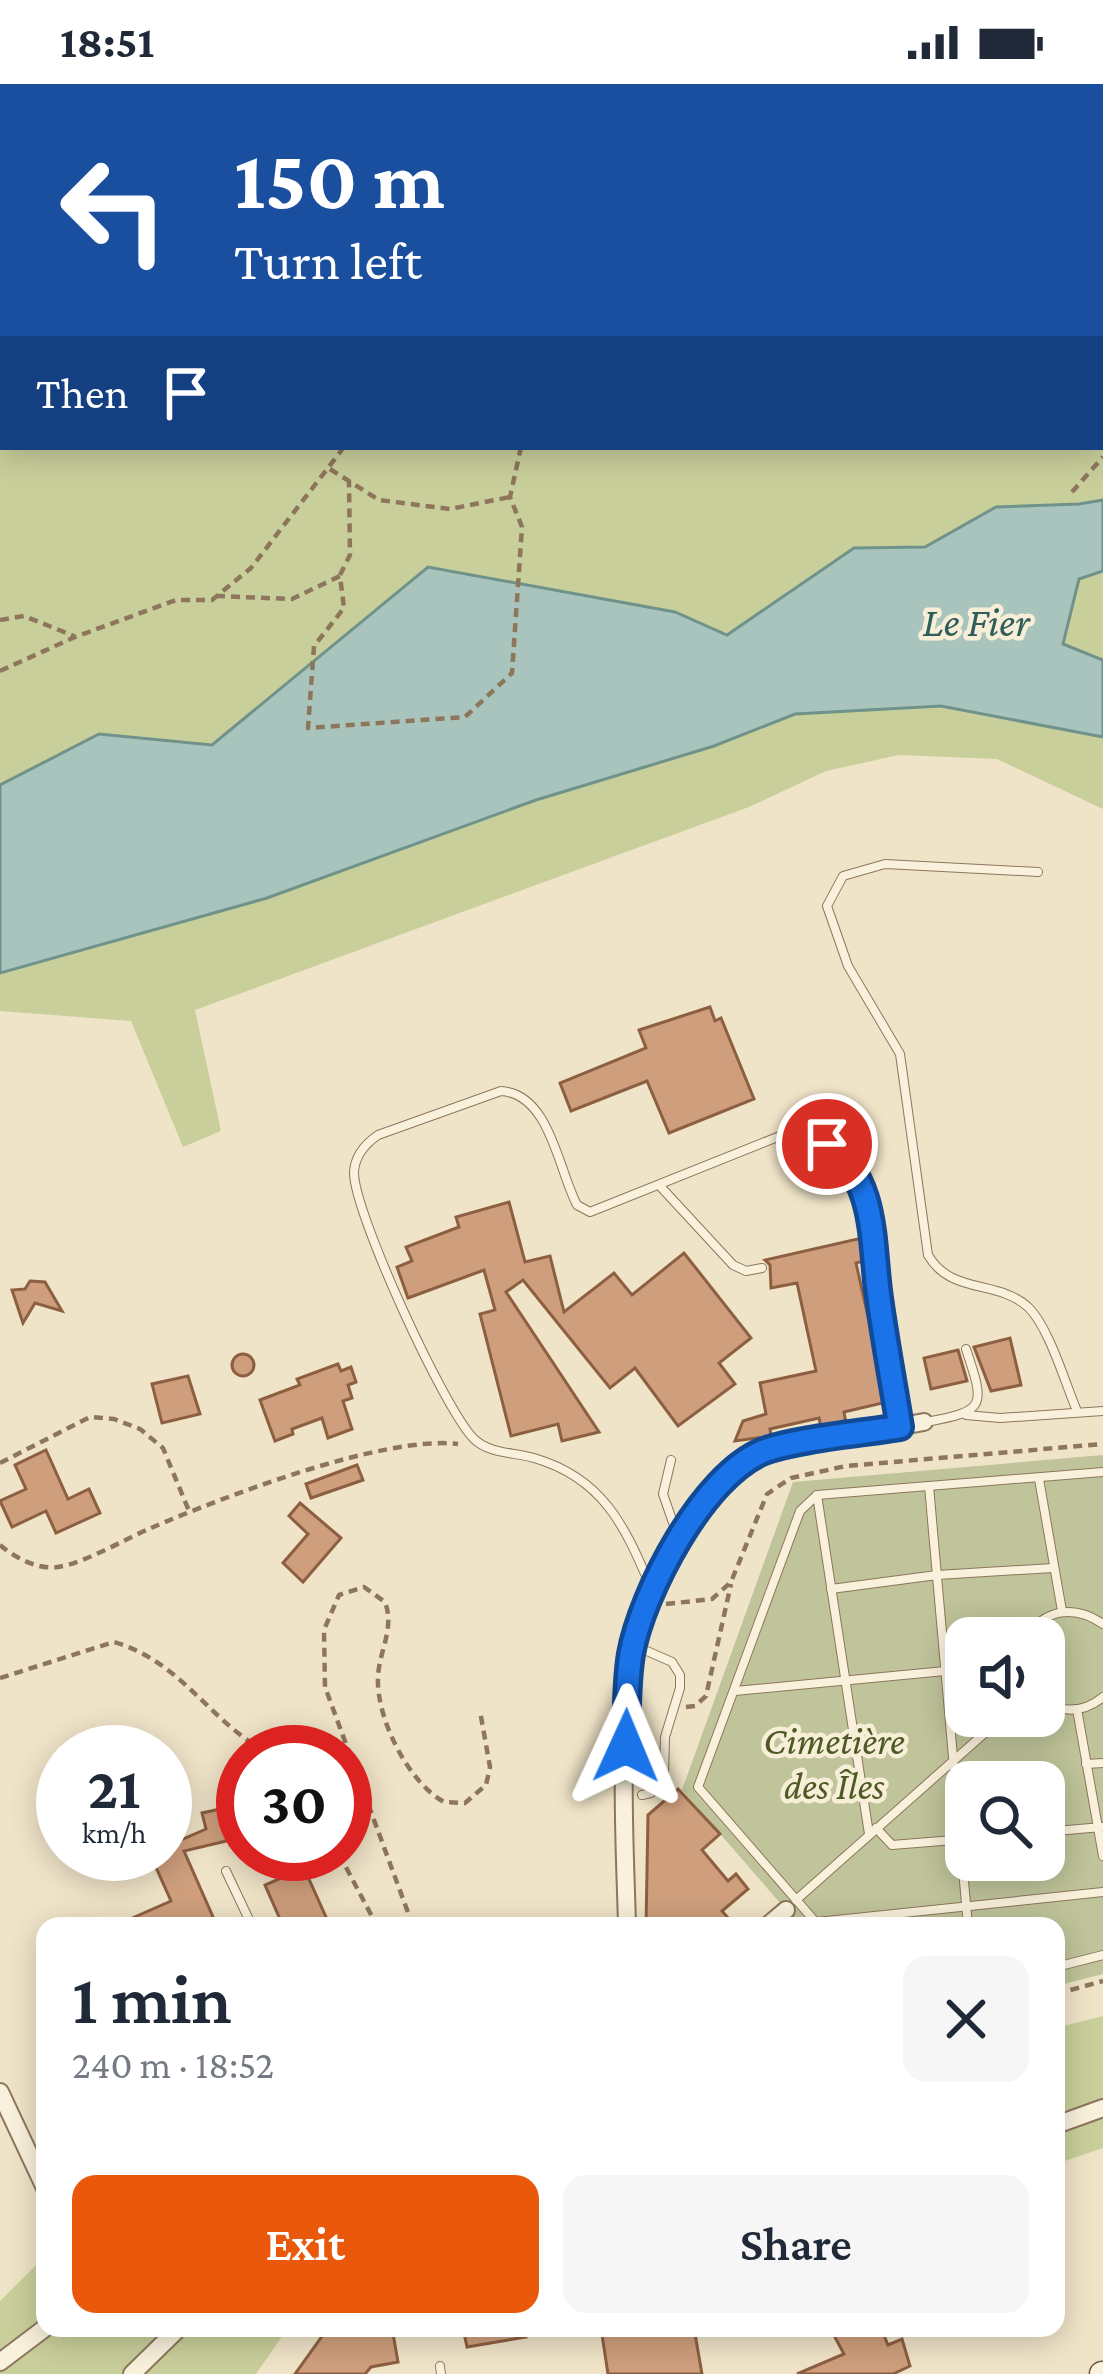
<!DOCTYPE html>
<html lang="en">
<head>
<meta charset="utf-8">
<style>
  :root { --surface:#fff; --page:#f6f6f7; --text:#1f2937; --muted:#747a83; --accent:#ea580c }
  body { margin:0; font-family:"Crimson Pro",serif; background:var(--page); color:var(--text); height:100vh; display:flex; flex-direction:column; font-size:45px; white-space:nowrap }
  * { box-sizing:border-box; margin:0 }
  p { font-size:39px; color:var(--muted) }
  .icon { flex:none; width:66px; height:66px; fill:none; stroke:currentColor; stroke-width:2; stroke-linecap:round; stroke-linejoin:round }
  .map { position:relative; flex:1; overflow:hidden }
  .details { position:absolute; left:36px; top:1833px; width:1029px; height:420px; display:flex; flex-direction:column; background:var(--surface); border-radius:24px; box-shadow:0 6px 30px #0003 }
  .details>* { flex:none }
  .top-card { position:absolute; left:0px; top:0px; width:1104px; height:366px; box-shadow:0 6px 30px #0003; background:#1a4fa0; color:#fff; overflow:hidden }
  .tools { position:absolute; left:945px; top:1533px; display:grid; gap:24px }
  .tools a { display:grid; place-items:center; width:120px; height:120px; border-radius:24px; background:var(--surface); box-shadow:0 6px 30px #0003; font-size:60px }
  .speed { position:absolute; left:36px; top:1641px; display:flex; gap:24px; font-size:60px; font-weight:700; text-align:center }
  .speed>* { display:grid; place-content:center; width:156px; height:156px; border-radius:50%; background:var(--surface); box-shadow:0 6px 30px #0003; line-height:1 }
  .speed small { font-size:30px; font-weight:400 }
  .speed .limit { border:18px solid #d22; background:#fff; color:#111 }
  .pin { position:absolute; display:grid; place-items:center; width:102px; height:102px; color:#fff; margin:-51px; border:6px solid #fff; border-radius:50%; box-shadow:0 3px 12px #0007 }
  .me { position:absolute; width:132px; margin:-66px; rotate:1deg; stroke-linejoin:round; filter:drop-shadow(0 0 9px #0008) }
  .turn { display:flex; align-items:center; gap:42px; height:252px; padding:0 36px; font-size:54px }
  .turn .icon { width:156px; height:156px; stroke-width:2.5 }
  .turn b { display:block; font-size:84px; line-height:102px }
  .then { display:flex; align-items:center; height:114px; padding:0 36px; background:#0003; gap:24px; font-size:45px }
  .round { display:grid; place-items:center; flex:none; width:126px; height:126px; border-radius:24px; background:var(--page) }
  .head { display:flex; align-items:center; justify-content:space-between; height:204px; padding:0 36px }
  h1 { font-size:72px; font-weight:600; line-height:90px }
  .action { display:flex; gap:24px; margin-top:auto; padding:24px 36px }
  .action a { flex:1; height:138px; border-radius:24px; background:var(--accent); color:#fff; font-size:48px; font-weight:600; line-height:138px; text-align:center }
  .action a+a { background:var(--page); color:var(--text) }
  .status { display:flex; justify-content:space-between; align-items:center; height:84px; padding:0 60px; background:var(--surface); direction:ltr }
  .status svg { height:33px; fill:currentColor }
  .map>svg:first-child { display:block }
</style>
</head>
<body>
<div class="status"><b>18:51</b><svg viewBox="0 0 49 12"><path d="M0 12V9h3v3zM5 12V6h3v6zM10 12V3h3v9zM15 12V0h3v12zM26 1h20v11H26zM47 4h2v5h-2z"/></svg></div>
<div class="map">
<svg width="1103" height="2290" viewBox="0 0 1103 2290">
  <rect width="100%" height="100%" fill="#f0e4c8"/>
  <g fill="#c9cf9b" fill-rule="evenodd">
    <path d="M 0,0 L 1103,0 L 1103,416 L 1079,420 L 996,423 L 925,463 L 854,464 L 727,551 L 675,528 L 376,524 L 212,662 L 99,650 L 0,701 ZM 3,3 L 1101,3 L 1101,363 L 3,363 Z"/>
    <polygon points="1103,487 1103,576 1062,560 1079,495"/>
    <polygon points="941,622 1103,653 1103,725 997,675 899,671 826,687 749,723 195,926 221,1047 183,1063 131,937 0,927 0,890 267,814 536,716 714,662 795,630"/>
    <polygon points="1103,1932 1103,2064 1056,2080 1056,1944"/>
    <polygon points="45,2172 45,2244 288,2244 256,2290 0,2290 0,2217"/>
  </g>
  <path fill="#bfc49a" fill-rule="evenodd" d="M 1103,1371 L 1103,1890 L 1056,1902 L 1056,1842 L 800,1842 L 682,1706 L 793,1398 ZM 966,1554 L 1044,1554 L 1044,1632 L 966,1632 ZM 966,1698 L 1044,1698 L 1044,1776 L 966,1776 Z"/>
  <polygon fill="#a9c4bc" stroke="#6f938a" stroke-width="3" points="1103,416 1103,487 1079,495 1063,560 1103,576 1103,653 941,622 795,630 714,662 536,716 267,814 0,889 0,701 99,650 212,661 428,483 675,528 727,551 854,464 925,463 996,423 1079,420"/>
  <g fill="#cf9f7d" stroke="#8d5f41" stroke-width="3">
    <polygon points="710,923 715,937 721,934 754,1015 669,1049 647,997 571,1027 560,999 646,964 639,946"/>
    <polygon points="509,1118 525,1178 550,1172 564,1228 614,1189 632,1211 684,1169 751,1254 719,1279 735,1300 678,1342 635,1284 610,1304 523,1196 506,1208 599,1348 562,1357 558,1340 511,1352 480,1230 495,1226 484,1186 408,1214 397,1183 412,1177 406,1163 459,1143 456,1133"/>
    <polygon points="862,1154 867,1176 856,1179 887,1318 844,1328 846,1339 821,1344 819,1334 770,1345 771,1352 735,1357 743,1337 766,1330 760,1299 816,1287 797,1199 771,1204 770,1181 765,1176"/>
    <polygon points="30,1197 45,1198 62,1227 35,1219 23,1239 12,1206 25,1205"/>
    <polygon points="1010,1254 1021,1301 991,1307 974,1263"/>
    <polygon points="958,1266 967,1297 931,1305 924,1274"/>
    <circle cx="243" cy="1281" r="11"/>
    <polygon points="338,1280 341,1287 351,1283 356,1298 348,1301 352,1314 343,1317 352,1345 328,1354 322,1334 292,1345 293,1350 275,1357 260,1316 300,1301 297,1295"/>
    <polygon points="188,1292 200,1330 162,1339 152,1300"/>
    <polygon points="46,1366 68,1415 89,1405 100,1429 56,1449 46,1427 12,1443 0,1417 26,1405 15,1381"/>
    <polygon points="357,1381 363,1396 311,1414 306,1400"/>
    <polygon points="300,1419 341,1454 303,1498 283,1479 308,1450 289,1432"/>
    <polygon points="678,1705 720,1750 702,1766 728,1797 736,1790 748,1805 722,1827 735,1842 646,1842 648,1731"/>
    <polygon points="243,1720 243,1753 184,1767 217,1842 114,1842 171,1817 150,1770 165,1770 165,1763 206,1745 202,1729"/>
    <polygon points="304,1784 330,1842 283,1842 265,1801"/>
    <polygon points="328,2244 392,2244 398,2278 371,2283 365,2290 295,2290"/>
    <polygon points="463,2244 525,2244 526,2253 467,2263"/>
    <polygon points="601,2244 694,2244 702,2290 608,2290"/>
    <polygon points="830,2244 881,2244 888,2261 902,2255 910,2282 893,2290 797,2290 844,2270"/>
  </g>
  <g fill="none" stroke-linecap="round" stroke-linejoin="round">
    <g stroke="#8d765c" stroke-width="10">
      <g id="service">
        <path d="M 1038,788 L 885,780 L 843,792 L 827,822 L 848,882 L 900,970 L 928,1171 C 951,1211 997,1195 1028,1223 C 1049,1243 1065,1299 1077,1327"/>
        <polyline points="659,1101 733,1181 746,1187 762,1184"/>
        <polyline points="966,1331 1000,1334 1103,1327"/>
        <path d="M 926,1338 C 987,1327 985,1322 966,1265"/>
        <polyline points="671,1376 663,1410 678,1453"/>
        <polyline points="1039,1395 1062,1527"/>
        <polyline points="929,1402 968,1842"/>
        <polyline points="817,1411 869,1750"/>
        <path d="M 651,1504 C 625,1442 603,1394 534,1374 C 513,1368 490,1370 474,1355 C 445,1327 353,1127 354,1088 C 355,1071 365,1060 378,1051 L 501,1007 C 550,1010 558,1085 577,1121 L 590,1128 L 785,1050 L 814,1054 L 838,1068 L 860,1100 L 875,1151 L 877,1200 L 900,1340"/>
        <polyline points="831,1505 937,1491 1053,1484"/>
        <path d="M 1025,1554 C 1045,1525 1074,1520 1103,1540"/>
        <polyline points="640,1564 672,1578 680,1591 680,1604 665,1653 664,1688 651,1709 642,1711"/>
        <polyline points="735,1607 966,1585"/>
        <path d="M 1044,1619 C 1065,1629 1085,1628 1103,1613"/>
        <polyline points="1077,1625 1103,1772"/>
        <polyline points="1086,1680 1103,1679"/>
        <polyline points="876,1744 892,1761 966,1755"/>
        <polyline points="1044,1748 1102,1743"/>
        <polyline points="226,1787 252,1842"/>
        <polyline points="796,1816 1004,1632"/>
        <polyline points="817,1838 1103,1808"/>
        <polyline points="819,1842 698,1703 800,1427 817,1411 1103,1388"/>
        <polyline points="1056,1883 1103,1871"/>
        <polyline points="440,2282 441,2290"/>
      </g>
    </g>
    <g stroke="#8d765c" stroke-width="20">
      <g id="minor">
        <path d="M 627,1842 C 623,1675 600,1470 764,1367 L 924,1338"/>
        <polyline points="767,1842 786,1826"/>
        <polyline points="0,2008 45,2104"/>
        <polyline points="1056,2041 1103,2024"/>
        <polyline points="0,2278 45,2244"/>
        <polyline points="132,2290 179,2244"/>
      </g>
    </g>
    <g stroke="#6f573f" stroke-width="27">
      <polyline id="secondary" points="1102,2290 1103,2290"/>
    </g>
    <g stroke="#8d765c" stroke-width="4.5" stroke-dasharray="9 6" stroke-linecap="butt">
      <polyline points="995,0 995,3"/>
      <polyline points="64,3 69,0"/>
      <polyline points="280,3 288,0"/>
      <polyline points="0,98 3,97"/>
      <polyline points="0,128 3,119"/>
      <polyline points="0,190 3,190"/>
      <polyline points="1101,262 1103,262"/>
      <polyline points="1101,273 1103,274"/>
      <polyline points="330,385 379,416 450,425 510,413"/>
      <polyline points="1072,408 1103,373"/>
      <polyline points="340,491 350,471 349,397"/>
      <polyline points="216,512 292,515 340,492 344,524 314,562 308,644 465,633 512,589 522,443 510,413 521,363"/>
      <polyline points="0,536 24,532 74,552"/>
      <polyline points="0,587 75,553 176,516 212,516 251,484 344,363"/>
      <polyline points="0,1379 90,1333 114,1335 140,1345 163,1364 189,1427"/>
      <path d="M 0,1461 C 15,1474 38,1486 58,1483 C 85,1479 125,1455 151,1444 C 223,1413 384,1351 458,1360"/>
      <polyline points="666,1520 712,1515 731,1498 767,1410 791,1394 846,1382 1103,1360"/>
      <path d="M 0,1594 L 114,1558 C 182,1578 207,1635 266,1668"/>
      <polyline points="686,1623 695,1622 706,1612 731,1500"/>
      <polyline points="339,1770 377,1842"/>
      <path d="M 413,1842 L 325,1603 L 324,1546 L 339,1511 L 364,1503 L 385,1518 C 395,1545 379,1567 378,1593 C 376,1634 408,1698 444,1718 L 465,1719 L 486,1701 L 490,1683 L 480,1627"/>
      <polyline points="1056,1910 1103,1897"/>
    </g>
    <use href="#service" stroke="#faf1dc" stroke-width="8"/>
    <use href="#minor" stroke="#faf1dc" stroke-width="16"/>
    <use href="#secondary" stroke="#faf1dc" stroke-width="24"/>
  </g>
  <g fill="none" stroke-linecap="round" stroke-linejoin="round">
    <g stroke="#114b97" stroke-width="30">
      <path id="route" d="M 626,1662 C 627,1631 626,1600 631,1570 C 642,1509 703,1391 764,1367 C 796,1355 864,1349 900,1343 C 893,1300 885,1257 879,1214 C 871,1159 878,1096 827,1060"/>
    </g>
    <use href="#route" stroke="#1a73e8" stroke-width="21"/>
  </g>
  <g text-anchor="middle" stroke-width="9" stroke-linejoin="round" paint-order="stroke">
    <g font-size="39" font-style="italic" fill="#4d5a26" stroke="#f7eed8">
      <text x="834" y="1670">Cimetière<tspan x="834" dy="45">des Îles</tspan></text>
    </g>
    <g font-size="42" font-style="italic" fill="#2f5d5a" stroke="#f7eed8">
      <text x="976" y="552">Le Fier</text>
    </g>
  </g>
</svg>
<div class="tools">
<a><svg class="icon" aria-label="sound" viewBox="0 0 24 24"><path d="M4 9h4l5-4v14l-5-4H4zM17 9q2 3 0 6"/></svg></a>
<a><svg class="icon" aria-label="search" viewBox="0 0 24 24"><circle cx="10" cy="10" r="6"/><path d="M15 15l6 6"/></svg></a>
</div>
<div class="speed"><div>21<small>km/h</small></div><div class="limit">30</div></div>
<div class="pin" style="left:827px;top:1060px;background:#d93025"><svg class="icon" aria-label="arrive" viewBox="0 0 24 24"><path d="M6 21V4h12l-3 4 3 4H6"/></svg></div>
<svg class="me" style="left:626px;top:1662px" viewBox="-20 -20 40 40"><path d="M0-17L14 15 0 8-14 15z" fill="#1a73e8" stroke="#fff" stroke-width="4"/></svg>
<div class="top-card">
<div class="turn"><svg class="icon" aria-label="left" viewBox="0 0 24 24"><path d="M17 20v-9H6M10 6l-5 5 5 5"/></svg><div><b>150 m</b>Turn left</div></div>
<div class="then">Then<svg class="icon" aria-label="arrive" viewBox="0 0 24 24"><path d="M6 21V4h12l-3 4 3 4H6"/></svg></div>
</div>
<section class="details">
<div class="head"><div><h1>1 min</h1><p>240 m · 18:52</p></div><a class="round"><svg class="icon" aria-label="close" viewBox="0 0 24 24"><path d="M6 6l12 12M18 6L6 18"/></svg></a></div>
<div class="action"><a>Exit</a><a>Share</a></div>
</section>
</div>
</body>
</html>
